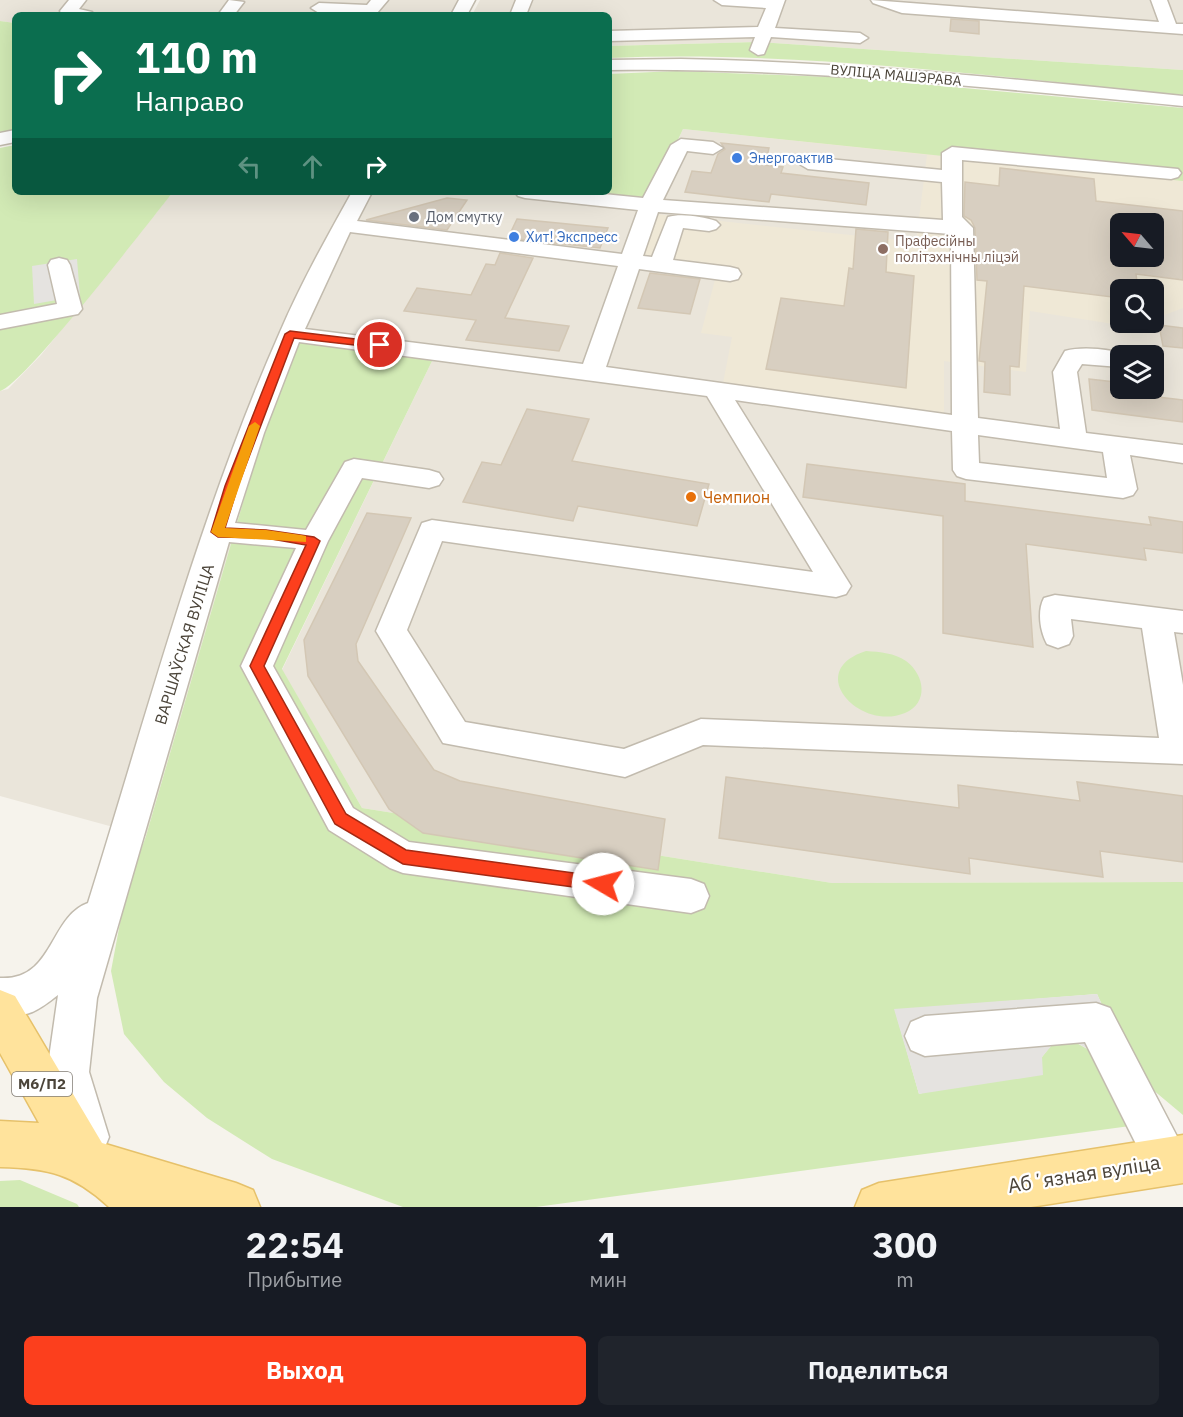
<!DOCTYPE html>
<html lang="ru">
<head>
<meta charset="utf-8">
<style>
  :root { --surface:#171b24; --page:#20242c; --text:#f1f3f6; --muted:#9ea1a6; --accent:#fc3f1d }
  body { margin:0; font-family:"IBM Plex Sans",sans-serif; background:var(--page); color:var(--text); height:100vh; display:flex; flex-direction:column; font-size:22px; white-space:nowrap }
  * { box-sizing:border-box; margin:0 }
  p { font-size:20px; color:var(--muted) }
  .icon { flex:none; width:33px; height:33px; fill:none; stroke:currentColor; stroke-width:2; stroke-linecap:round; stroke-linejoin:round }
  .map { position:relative; height:1207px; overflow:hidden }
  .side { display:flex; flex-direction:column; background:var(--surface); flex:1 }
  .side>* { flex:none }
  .top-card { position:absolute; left:12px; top:12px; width:600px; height:183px; border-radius:9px; box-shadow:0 6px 24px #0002; background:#0b6e4f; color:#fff; overflow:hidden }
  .needle { width:39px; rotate:298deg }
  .buttons { position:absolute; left:1110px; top:213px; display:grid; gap:12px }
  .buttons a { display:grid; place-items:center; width:54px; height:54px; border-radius:9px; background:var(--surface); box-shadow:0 6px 24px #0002; font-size:30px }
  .pin { position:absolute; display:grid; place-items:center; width:51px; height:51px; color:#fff; margin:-26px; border:3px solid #fff; border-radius:50%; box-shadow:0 2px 6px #0007 }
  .me { position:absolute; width:66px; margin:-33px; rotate:278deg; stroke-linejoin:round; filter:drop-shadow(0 0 4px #0008) }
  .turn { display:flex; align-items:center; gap:21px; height:126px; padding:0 24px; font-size:27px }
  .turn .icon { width:78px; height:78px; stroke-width:2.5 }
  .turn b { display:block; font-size:42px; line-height:51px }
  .lanes { display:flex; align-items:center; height:57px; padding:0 24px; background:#0003; justify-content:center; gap:30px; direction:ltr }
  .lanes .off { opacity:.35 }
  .eta { display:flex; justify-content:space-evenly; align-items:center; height:102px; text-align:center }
  .eta b { font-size:36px; font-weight:700; line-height:42px }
  .button { display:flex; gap:12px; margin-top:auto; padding:12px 24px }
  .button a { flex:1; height:69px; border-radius:9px; background:var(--accent); color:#fff; font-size:24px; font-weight:700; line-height:69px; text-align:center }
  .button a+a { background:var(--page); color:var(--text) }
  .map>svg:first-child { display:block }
</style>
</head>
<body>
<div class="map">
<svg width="1183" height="1207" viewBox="0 0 1183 1207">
  <rect width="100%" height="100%" fill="#f6f3ec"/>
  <g fill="#eae5da" fill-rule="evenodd">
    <polygon points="0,0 458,0 450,15 15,15 15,23 0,21"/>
    <polygon points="480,0 1183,0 1183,70 757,42 609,46 609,15 472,15"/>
    <path d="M 683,129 L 1183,181 L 1183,882 L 832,883 L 362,808 L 282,670 L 434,357 L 290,341 L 146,836 L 0,796 L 0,391 L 8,389 L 41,355 L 173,192 L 533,192 L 648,204 ZM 1120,224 L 1154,224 L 1154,256 L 1120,256 ZM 1120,290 L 1154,290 L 1154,322 L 1120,322 ZM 1120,356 L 1154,356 L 1154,388 L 1120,388 Z"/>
  </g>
  <path fill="#efe8d6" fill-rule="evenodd" d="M 1183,127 L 1183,308 L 1154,319 L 1154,290 L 1120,290 L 1120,322 L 1144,323 L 1133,327 L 1030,311 L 1026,372 L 944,361 L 944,417 L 723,383 L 732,337 L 701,333 L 718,268 L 642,259 L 656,214 L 916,242 L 927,155 L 742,135 ZM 1120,224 L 1154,224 L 1154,256 L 1120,256 Z"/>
  <g fill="#d2eab5">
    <polygon points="0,21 15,23 15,130 0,132"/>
    <path d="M 757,42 L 1183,70 L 1183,95 C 992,77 801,50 609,58 L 609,46 Z"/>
    <polygon points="676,71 855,78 1183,108 1183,181 683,129 648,204 533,192 609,192 609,74"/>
    <path d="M 15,145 L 15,192 L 173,192 C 149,222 23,386 0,391 L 0,148 Z"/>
    <polygon points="290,341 434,357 282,669 362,808 832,883 1183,882 1183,1115 1134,1074 1097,994 895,1010 919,1094 1042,1057 1052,1044 1075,1042 1096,1054 1130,1126 536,1207 403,1207 272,1159 207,1118 164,1082 124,1034 111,971 126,891 146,836"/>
    <path d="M 866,651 C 881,652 894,653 906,661 C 925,675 929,703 905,713 C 860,732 803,671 866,651 Z"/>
    <polygon points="20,1180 77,1204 79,1207 0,1207 0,1181"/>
  </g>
  <g fill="#e5e3e0">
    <polygon points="77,259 80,296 34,304 32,266"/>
    <polygon points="1097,994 1134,1074 1075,1042 1053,1044 1042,1057 1043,1075 919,1094 894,1009"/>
  </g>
  <g fill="#d8cfc1" stroke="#d3c7b4" stroke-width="1.5" fill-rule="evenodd">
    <polygon points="951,19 979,21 979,34 950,31"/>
    <polygon points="721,143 769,148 765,165 783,167 781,173 869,183 866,205 771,194 769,202 685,192 692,171 711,173 718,154 725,149"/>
    <path d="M 1000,168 L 1094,179 L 1096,201 L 1183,211 L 1183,280 L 1136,274 L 1138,290 L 1120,290 L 1120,298 L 1024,286 L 1019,367 L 1010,366 L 1010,395 L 984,392 L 985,362 L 979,361 L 987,281 L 977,280 L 975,228 L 971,220 L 964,216 L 965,182 L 999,186 ZM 1120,224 L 1154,224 L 1154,256 L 1120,256 Z"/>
    <polygon points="447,198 467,200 447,230 366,220"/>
    <polygon points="517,219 608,228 600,248 508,238"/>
    <polygon points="856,229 888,232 886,272 914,276 906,388 766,369 781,298 844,306 849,268 853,269"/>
    <polygon points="500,253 533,258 505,318 569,326 559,351 466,340 476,320 404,311 417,288 471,295 486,264 495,265"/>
    <polygon points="650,273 700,279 690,314 638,308"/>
    <polygon points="1159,325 1183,328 1183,348 1163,346"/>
    <polygon points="1089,379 1115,382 1116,392 1183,400 1183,422 1092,410"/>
    <polygon points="527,409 589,419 572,461 709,484 697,526 578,506 573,521 463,502 482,462 501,465"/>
    <polygon points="807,464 965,484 965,501 1151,525 1149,517 1183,522 1183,553 1144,548 1146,560 1026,544 1033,647 943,633 943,516 803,497"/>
    <polygon points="367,513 411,518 356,644 358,661 434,770 460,781 665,819 658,870 423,833 389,809 308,676 304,640"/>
    <polygon points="726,777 959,808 958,785 1080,801 1077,782 1183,796 1183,862 1100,851 1103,877 969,858 970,874 719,838"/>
  </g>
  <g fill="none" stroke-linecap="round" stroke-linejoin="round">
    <g stroke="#c2bbae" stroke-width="3">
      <g id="minor">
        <polygon points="69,0 86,0 79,9 92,12 94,15 62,14 60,11"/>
        <polygon points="229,0 244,2 234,15 218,15"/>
        <polygon points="371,0 388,0 377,13 371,15 319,13 311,8 319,3 367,5"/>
        <polygon points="459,0 475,0 467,15 451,15"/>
        <polygon points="516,0 532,0 526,15 510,15"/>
        <polygon points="714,0 785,0 775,28 860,33 868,38 860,43 771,37 764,54 758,55 750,50 755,37 609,41 609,31 758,27 766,8 722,5"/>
        <polygon points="871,0 1159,22 1151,0 1167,0 1176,24 1183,24 1183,34 902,13 873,3"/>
        <path d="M 681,59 C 849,62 1016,79 1183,96 L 1183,106 C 992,88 802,67 609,70 L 609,60 Z"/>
        <polygon points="15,130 15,142 0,145 0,133"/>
        <path d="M 681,139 L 713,142 L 723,148 L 713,154 L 687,151 L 663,200 L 943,220 L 942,182 L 808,169 L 798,163 L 808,157 L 942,170 L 942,153 L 952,147 L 1178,169 L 1181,173 L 1178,177 L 1171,179 L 962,160 L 962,217 L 973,228 L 978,418 L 1060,429 L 1053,372 L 1065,351 C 1083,346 1112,349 1129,356 L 1120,356 L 1120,367 L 1082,364 L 1077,372 L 1086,433 L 1183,445 L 1183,463 L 1130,455 L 1137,489 L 1133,495 L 1123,498 L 966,479 L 957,476 L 953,470 L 952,431 L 735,400 L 846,578 L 851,586 L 846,594 L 836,597 L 442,541 L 407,630 L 465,722 L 624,749 L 701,719 L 1159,738 L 1142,628 L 1071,619 L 1073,636 L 1069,644 L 1058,648 L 1047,644 C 1040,631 1037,611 1044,598 L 1055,595 L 1183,611 L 1183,633 L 1174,632 L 1183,685 L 1183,764 L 703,745 L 625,777 L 443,743 L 376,631 L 422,523 L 432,520 L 813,572 L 707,396 L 299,342 L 264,433 L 235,523 L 306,530 L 345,462 L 354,459 L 429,470 L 439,473 L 443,479 L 439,485 L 429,488 L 362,478 L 328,541 L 273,666 L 353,808 L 409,842 L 691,879 L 704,884 L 709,896 L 704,908 L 691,913 L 403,873 L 390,868 L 329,830 L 241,666 L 296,548 L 229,542 L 97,998 L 89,1072 L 109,1137 L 103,1152 L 88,1158 L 73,1152 L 47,1072 L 58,995 C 36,1012 29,1017 0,1016 L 0,978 C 54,981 49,917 88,903 C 148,711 199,515 280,332 C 301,283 327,237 352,192 L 372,192 L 357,221 L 622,254 L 638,210 L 525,198 L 518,196 L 515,192 L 584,192 L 643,198 L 671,145 ZM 658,212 L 951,234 L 952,415 L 606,367 L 639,269 L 730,281 L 738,279 L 741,274 L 738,269 L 730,267 L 673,260 L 683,228 L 709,231 L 716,229 L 720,225 L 716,221 C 702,217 682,213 668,217 L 652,257 L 643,256 ZM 350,232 L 618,266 L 583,364 L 305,329 ZM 978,435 L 1103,452 L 1107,478 L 979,463 Z"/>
        <polygon points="59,258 67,260 70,265 82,309 78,314 0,329 0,315 57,304 48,265 51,260"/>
        <polygon points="1096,1003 1110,1008 1182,1146 1182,1176 1167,1183 1152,1176 1085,1042 925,1056 911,1050 905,1036 911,1022 925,1016"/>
      </g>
    </g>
    <g stroke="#e6c16a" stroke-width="3">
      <g id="major">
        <path d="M 0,990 L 15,996 L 102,1143 L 236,1183 L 253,1190 L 260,1207 L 109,1207 C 74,1174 48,1168 0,1167 L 0,1121 L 39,1123 L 0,1053 Z"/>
        <polygon points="1183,1135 1183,1183 1031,1207 855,1207 862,1190 879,1183"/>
      </g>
    </g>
    <use href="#minor" fill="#fff" fill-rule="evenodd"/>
    <use href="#major" fill="#ffe39c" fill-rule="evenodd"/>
  </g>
  <polygon fill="#fc3f1d" stroke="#a42913" stroke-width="1.5" points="290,331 380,342 385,345 380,348 294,338 238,486 225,528 266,530 314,537 320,541 264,666 346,814 406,850 603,877 609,879 611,884 609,889 603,891 403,864 335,824 250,666 306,545 266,538 218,537 211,532 225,486 285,334"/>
  <polygon fill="#f59e0b" points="255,422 260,426 225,528 266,530 301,535 306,536 306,542 218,537 211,532 249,426"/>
  <g fill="#3f7fe0" stroke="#fff" stroke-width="2">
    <circle cx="737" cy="158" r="6"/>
    <circle cx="514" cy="237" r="6"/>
  </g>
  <circle fill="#6b7280" stroke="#fff" stroke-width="2" cx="414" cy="217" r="6"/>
  <circle fill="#8d6e63" stroke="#fff" stroke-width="2" cx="883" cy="249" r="6"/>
  <circle fill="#e8710a" stroke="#fff" stroke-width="2" cx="691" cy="497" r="6"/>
  <g text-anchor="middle" stroke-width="4.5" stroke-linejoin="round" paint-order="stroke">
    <g font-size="14" fill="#4b4439" stroke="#fff">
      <text transform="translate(896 75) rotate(5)" y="5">ВУЛІЦА МАШЭРАВА</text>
    </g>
    <g font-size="14" fill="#366cbe" stroke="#fff" text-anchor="start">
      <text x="749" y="163">Энергоактив</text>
      <text x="526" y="242">Хит! Экспресс</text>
    </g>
    <g font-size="14" fill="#5b616d" stroke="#fff" text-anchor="start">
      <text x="426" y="222">Дом смутку</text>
    </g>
    <g font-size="14" fill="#785e54" stroke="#fff" text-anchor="start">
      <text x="895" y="246">Прафесійны<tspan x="895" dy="16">політэхнічны ліцэй</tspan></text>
    </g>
    <rect fill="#fff" stroke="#817c74" stroke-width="1.5" x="12" y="1072" width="60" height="24" rx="4.5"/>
    <g font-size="15" font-weight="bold" fill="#4b4439">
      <text x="42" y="1089">М6/П2</text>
    </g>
    <g font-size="16" fill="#c56008" stroke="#fff" text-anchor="start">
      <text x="703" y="503">Чемпион</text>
    </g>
    <g font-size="16" fill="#4b4439" stroke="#fff">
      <text transform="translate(184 644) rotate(-73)" y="6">ВАРШАЎСКАЯ ВУЛІЦА</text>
    </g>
    <g font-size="20" fill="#4b4439" stroke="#fff">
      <text transform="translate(1084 1174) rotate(-9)" y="7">Абʼязная вуліца</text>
    </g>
  </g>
</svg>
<div class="buttons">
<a><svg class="needle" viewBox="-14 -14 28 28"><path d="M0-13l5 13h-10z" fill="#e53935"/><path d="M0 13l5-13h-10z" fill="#9ea1a6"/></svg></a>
<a><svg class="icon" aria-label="search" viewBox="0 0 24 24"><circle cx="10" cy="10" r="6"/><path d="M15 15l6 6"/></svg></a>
<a><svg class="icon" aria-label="layers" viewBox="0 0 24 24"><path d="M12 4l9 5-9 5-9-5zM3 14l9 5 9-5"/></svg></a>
</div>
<div class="pin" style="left:380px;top:345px;background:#d93025"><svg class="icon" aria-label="arrive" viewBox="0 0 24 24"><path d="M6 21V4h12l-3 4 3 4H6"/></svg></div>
<svg class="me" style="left:603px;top:884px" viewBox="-20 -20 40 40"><circle r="19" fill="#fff"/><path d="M0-13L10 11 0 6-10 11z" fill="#fc3f1d"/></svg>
<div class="top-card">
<div class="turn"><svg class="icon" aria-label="right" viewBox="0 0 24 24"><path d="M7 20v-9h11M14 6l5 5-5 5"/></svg><div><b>110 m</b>Направо</div></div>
<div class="lanes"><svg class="icon off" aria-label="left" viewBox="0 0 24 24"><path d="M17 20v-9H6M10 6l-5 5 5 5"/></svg><svg class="icon off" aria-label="ahead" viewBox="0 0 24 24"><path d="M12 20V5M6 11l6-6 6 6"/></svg><svg class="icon" aria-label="right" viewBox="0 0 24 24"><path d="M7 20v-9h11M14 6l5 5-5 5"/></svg></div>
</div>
</div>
<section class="side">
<div class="eta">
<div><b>22:54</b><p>Прибытие</p></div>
<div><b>1</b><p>мин</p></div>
<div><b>300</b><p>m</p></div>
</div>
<div class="button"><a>Выход</a><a>Поделиться</a></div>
</section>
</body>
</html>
